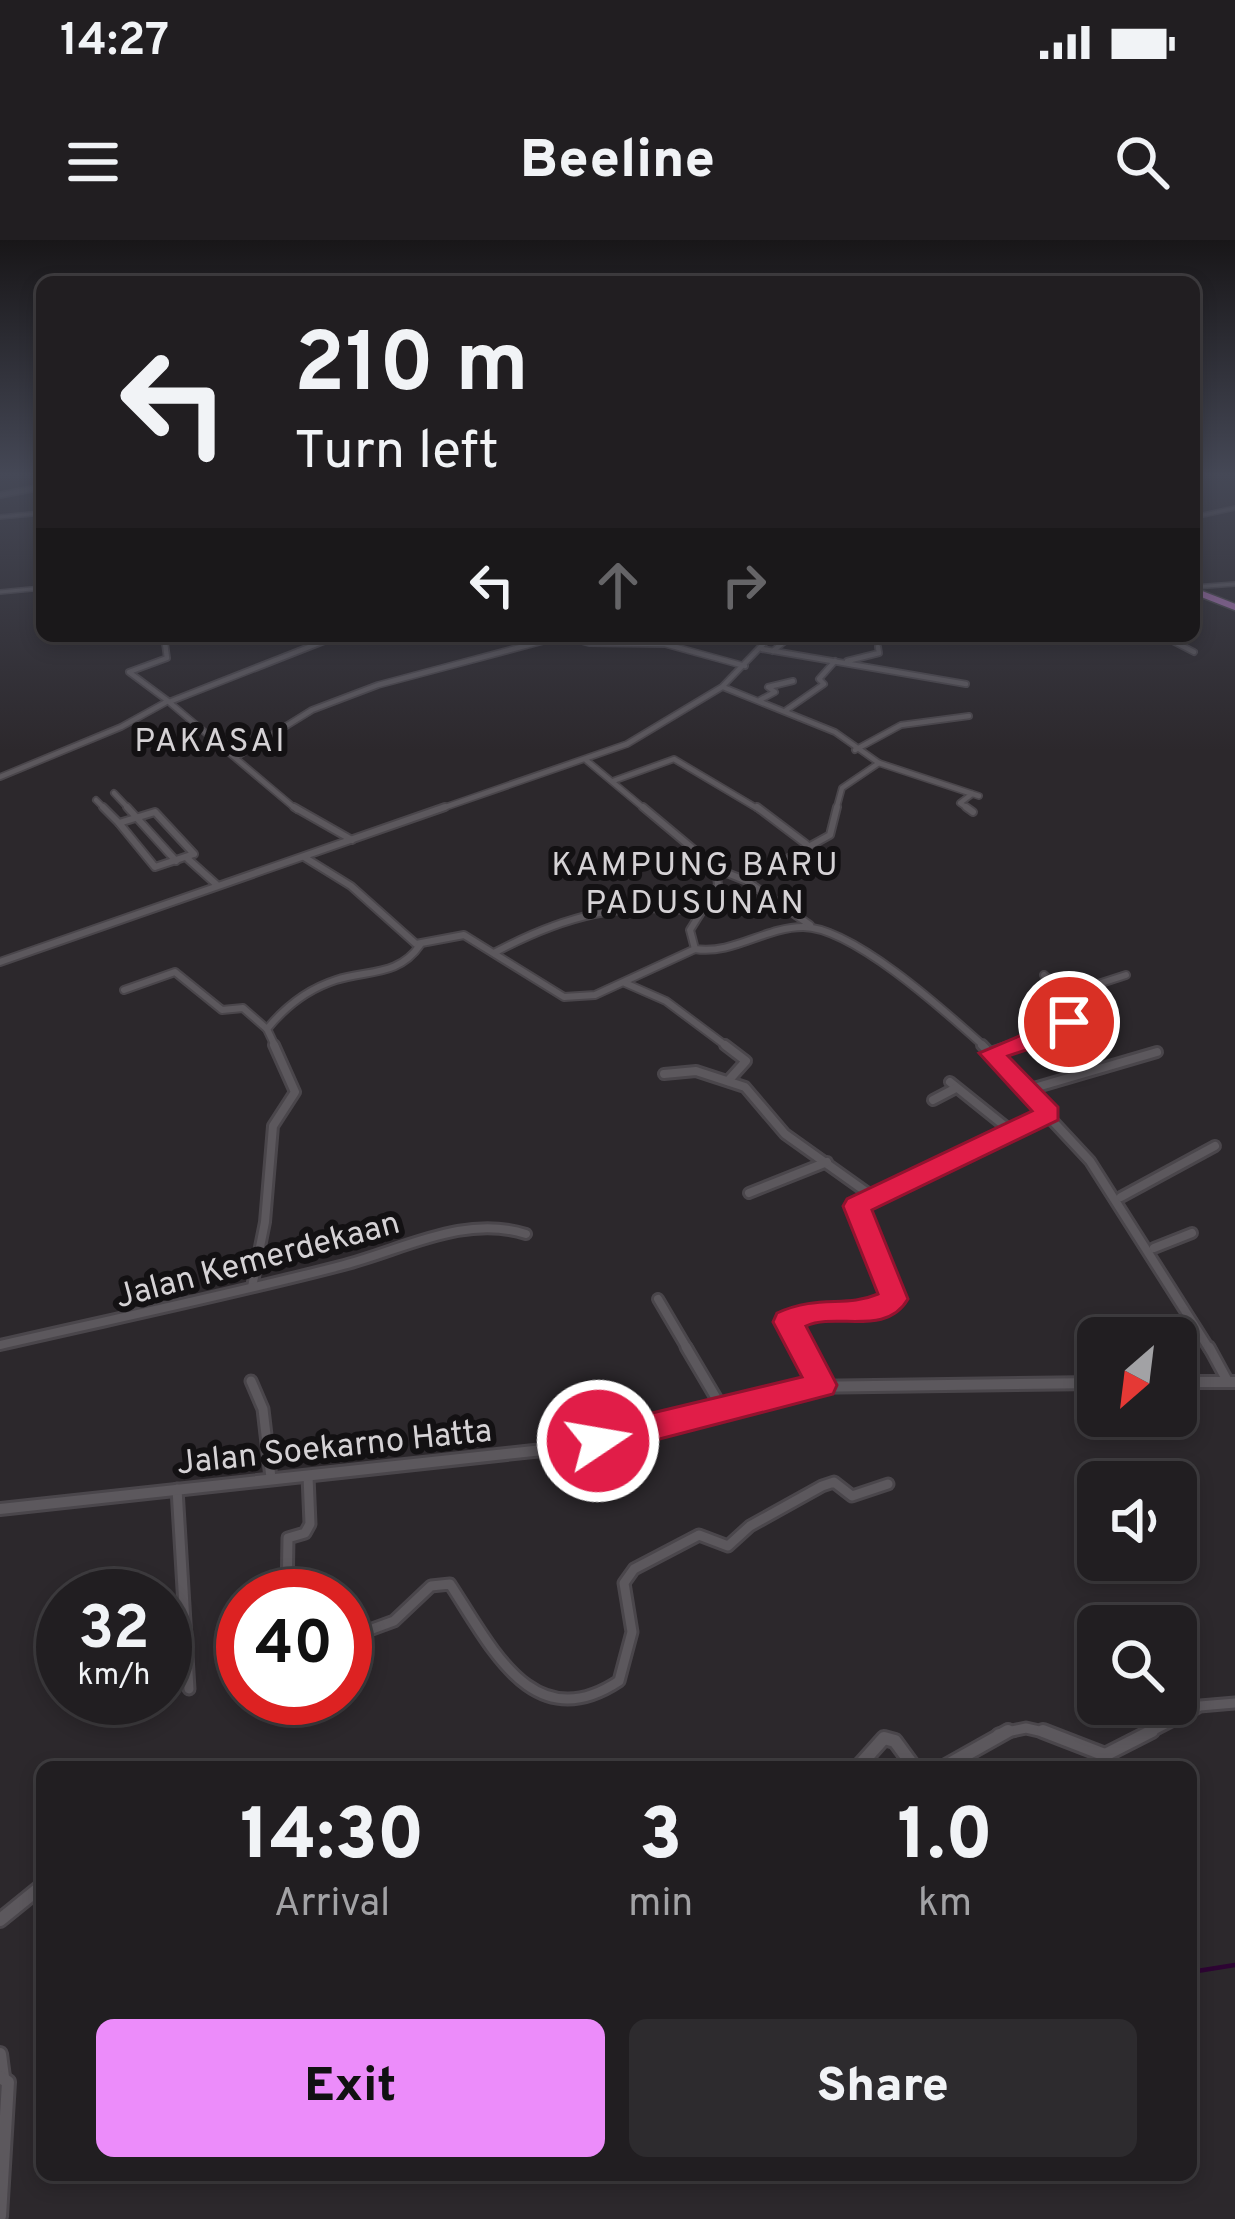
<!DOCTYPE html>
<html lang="en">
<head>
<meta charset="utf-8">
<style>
  :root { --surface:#211e21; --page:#2d2b2e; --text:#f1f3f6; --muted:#a2a2a5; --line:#3e3c3f; --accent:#ec8cfa }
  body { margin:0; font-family:Overpass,sans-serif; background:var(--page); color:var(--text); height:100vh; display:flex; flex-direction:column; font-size:45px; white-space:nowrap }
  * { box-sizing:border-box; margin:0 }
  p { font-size:39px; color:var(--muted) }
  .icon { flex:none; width:66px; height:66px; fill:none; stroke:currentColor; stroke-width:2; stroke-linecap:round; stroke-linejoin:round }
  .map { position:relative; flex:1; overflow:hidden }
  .drawer { position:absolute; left:36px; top:1521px; width:1161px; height:420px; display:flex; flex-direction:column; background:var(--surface); border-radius:18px; box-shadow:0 6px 18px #0003,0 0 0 3px var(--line) }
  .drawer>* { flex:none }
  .banner { position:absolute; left:36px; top:36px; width:1164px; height:366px; border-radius:18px; box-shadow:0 6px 18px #0003,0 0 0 3px var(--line); background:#211e21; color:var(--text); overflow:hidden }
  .needle { width:78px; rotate:208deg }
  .fabs { position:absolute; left:1077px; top:1077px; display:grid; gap:24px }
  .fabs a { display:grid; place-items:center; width:120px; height:120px; border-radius:18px; background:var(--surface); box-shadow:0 6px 18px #0003,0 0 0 3px var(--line); font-size:60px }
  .speed { position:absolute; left:36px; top:1329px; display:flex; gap:24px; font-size:60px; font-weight:700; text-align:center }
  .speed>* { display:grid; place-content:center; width:156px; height:156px; border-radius:50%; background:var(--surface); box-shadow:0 6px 18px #0003,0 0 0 3px var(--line); line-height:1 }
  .speed small { font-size:30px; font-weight:400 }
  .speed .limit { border:18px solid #d22; background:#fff; color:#111 }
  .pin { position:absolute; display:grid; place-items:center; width:102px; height:102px; color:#fff; margin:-51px; border:6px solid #fff; border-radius:50%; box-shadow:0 3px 12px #0007 }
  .me { position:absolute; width:132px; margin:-66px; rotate:78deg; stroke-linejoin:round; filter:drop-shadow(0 0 9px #0008) }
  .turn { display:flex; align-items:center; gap:42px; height:252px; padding:0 60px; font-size:54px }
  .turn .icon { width:156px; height:156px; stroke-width:2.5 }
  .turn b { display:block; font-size:84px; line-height:102px }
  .lanes { display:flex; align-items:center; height:114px; padding:0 60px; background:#0003; justify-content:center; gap:60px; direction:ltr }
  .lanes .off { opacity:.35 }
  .eta { display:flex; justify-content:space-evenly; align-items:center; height:204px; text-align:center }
  .eta b { font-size:72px; font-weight:800; line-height:84px }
  .cta { display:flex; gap:24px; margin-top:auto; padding:24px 60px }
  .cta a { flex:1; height:138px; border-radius:18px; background:var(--accent); color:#111; font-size:48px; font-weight:800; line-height:138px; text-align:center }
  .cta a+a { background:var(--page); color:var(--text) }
  .status { display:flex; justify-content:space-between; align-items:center; height:84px; padding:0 60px; background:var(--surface); direction:ltr }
  .status svg { height:33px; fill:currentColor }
  header { display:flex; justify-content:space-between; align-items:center; height:156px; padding:0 60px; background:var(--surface); font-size:54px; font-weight:800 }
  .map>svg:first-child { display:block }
</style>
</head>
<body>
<div class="status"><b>14:27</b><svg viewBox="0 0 49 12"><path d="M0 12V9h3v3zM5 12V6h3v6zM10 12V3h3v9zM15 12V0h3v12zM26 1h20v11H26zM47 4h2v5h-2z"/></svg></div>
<header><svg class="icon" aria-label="menu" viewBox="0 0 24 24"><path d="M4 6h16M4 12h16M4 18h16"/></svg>Beeline<svg class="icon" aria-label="search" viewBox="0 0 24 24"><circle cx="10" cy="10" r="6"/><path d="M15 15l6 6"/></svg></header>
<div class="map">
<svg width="1235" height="1979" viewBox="0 0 1235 1979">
  <rect width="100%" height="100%" fill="#2c282c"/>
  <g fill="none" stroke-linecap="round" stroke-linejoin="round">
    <polyline stroke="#2d0433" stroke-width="4.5" points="1191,1732 1235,1725"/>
    <g stroke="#4a464b" stroke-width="6">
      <g id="minor-far5">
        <polyline points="0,277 42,273"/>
        <polyline points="1194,277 1235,268"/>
        <polyline points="1194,347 1235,344"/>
        <polyline points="0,352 42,348"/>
      </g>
    </g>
    <g stroke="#4a464b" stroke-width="8">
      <g id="minor-far4">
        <polyline points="164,396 167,418 129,432 168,461"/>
        <polyline points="563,396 589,403 665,404 745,426"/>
        <polyline points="1163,396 1194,412"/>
        <polyline points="762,409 966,444"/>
        <polyline points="773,411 791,396"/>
        <polyline points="847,421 879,413 878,407"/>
        <polyline points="723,447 835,492 879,523 842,548 836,570"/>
        <polyline points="760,460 775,452 768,447 793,441"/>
        <polyline points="785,471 824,444 819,439 835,421"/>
        <polyline points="855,510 901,485 969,476"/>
        <polyline points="236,517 312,470 378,445 562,396"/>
        <polyline points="586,520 646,570"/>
        <polyline points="879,523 979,556"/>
        <polyline points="0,537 121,487 168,461"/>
        <polyline points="613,541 674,519 760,570"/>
        <polyline points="114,553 130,570"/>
        <polyline points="96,560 106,570"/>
        <polyline points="297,570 169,462 337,396"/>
        <polyline points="437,570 627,504 722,447 771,396"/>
        <polyline points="970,570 960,563 972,554"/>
      </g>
    </g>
    <g stroke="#4a464b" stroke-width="10">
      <g id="minor-far3">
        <polyline points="103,567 119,583"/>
        <polyline points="127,567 176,621"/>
        <polyline points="294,567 352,600"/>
        <path d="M 643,567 L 716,628 L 718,645 L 690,690 L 695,709 C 733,715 765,687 803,687 C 853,687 948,774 986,808"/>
        <polyline points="757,567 806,604"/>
        <polyline points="966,567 973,572"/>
        <polygon points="155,572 194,614 155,627 119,583"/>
        <polyline points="304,617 351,646 416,704 464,695 564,757 595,755 695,709"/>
        <polyline points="188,619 217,645"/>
        <polyline points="717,629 747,641 830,595 837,567"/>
        <polyline points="748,642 810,685"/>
        <path d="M 494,713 C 563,676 623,660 701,672"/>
        <polyline points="0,722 445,567"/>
        <polyline points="1044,735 1052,743 1052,759"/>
        <polyline points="625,743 666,761 729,808"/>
        <polyline points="124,750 175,732 222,770 243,768 267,789"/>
        <path d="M 276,808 L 267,789 C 285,767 308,749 336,740 C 368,730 399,736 420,705"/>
        <polyline points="1006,808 1069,787 1052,759 1126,735"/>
      </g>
    </g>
    <g stroke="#4a464b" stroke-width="14">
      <g id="minor-far2">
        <polyline points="725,805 746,821 728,841"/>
        <polyline points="982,805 1090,921 1210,1110"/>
        <polyline points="991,813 1015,805"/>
        <polyline points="664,834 696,831 745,847 785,894 872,956"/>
        <polyline points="950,842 1011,891"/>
        <polyline points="1027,850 1157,812"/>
        <polyline points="933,860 956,848"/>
        <polyline points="749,953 827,922"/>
        <polyline points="1121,957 1215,906"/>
        <polyline points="1154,1008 1192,993"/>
        <polyline points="252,1047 265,982 273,886 295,852 274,805"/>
        <polyline points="658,1059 688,1110"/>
        <path d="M 0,1105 C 113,1079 228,1055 340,1026 C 401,1011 463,974 526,994"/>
        <path d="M 803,1110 L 788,1082 C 822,1062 861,1082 894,1059 L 857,966 L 1049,874"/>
      </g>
    </g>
    <g stroke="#4a464b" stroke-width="15">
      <g id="minor-far1">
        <polyline points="686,1107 722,1168"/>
        <polyline points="802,1107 822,1145"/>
        <polyline points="1209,1107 1228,1142"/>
        <polyline points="251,1141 263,1169 271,1238"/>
        <polyline points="177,1249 189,1449"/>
        <polyline points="287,1356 288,1298 305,1293 310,1284 308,1236"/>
        <path d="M 345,1399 L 394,1381 L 431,1346 L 450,1344 C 492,1408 533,1498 619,1441 L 632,1392 L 624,1343 L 634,1329 L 699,1295 L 728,1306 L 750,1286 L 822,1246 L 834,1242 L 852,1256 L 888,1244"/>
        <polyline points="998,1494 1026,1488 1052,1494"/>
        <polyline points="1146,1494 1200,1466 1235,1463"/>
      </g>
    </g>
    <g stroke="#4a464b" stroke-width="18">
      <g id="minor">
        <polyline points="1043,1491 1105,1515 1152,1491"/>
        <polyline points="858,1527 884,1498 895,1501 914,1527"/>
        <polyline points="944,1527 1008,1491"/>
        <polyline points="0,1680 42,1646"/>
        <polyline points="0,1814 3,1837"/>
        <polyline points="0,1837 8,1842 0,1976"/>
      </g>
    </g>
    <g stroke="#4a464b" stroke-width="8">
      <polyline id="tertiary-far1" points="0,255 42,247"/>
    </g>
    <g stroke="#4a464b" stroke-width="16">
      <g id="tertiary">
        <polyline points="1176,1142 1235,1142"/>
        <polyline points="0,1269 543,1210 649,1190 803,1147 1098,1143"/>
      </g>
    </g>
    <g stroke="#4a464b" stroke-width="9">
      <polyline id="trunk" points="1194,351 1235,367"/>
    </g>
    <use href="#minor-far5" stroke="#5c585d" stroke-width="3"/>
    <use href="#minor-far4" stroke="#5c585d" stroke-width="4.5"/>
    <use href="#minor-far3" stroke="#5c585d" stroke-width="6"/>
    <use href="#minor-far2" stroke="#5c585d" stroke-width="8"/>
    <use href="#minor-far1" stroke="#5c585d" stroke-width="9"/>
    <use href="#minor" stroke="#5c585d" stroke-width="12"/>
    <use href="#tertiary-far1" stroke="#5c585d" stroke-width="4.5"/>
    <use href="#tertiary" stroke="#5c585d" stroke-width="10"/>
    <use href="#trunk" stroke="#af74b8" stroke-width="6"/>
  </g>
  <linearGradient id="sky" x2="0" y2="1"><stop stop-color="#181618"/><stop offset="0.46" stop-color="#454856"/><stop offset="1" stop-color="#454856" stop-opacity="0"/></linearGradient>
  <rect width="1235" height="511" fill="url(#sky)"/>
  <path fill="#e11d48" stroke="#92132f" stroke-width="3" d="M 1069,775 L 1080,782 L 1076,793 L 1008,816 L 1058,867 L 1058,880 L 872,970 L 908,1059 C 886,1097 837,1072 806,1086 L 837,1145 L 833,1154 L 598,1215 L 586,1211 L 582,1201 L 586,1191 L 598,1186 L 802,1137 L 773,1082 L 777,1073 C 819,1054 845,1068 878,1054 L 843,966 L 847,959 L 1032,871 L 979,813 Z"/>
  <g text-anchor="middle" stroke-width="12" stroke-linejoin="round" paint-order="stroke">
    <g font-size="33" letter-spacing="3" fill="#d5d2d5" stroke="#131113">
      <text x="211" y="511">PAKASAI</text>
      <text x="696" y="635">KAMPUNG BARU<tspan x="696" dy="38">PADUSUNAN</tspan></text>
    </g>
    <g font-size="33" fill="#d5d2d5" stroke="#131113">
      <text transform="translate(257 1018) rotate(-15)" y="12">Jalan Kemerdekaan</text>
      <text transform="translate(334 1205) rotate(-6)" y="12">Jalan Soekarno Hatta</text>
    </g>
  </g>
</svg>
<div class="fabs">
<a><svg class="needle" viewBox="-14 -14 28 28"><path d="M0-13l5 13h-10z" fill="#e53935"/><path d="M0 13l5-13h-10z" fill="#a2a2a5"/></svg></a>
<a><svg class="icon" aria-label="sound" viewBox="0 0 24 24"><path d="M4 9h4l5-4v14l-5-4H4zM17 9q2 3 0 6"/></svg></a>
<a><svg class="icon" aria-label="search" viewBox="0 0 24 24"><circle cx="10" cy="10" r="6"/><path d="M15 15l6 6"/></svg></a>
</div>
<div class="speed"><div>32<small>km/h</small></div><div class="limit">40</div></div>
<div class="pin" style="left:1069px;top:782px;background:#d93025"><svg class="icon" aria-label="arrive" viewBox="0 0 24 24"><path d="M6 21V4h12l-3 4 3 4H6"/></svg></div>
<svg class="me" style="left:598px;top:1201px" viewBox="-20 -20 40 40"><circle r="17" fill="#e11d48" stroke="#fff" stroke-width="3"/><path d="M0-11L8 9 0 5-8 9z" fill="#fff"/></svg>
<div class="banner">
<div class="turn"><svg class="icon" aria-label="left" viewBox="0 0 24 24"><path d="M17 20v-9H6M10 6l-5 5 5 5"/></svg><div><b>210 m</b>Turn left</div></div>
<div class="lanes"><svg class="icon" aria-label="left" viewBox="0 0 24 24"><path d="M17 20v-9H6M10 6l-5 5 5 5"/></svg><svg class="icon off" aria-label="ahead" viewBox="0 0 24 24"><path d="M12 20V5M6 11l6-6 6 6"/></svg><svg class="icon off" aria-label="right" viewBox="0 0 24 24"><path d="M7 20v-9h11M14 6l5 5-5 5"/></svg></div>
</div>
<section class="drawer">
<div class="eta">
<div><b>14:30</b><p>Arrival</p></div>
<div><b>3</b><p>min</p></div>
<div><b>1.0</b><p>km</p></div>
</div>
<div class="cta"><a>Exit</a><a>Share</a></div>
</section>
</div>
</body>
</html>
